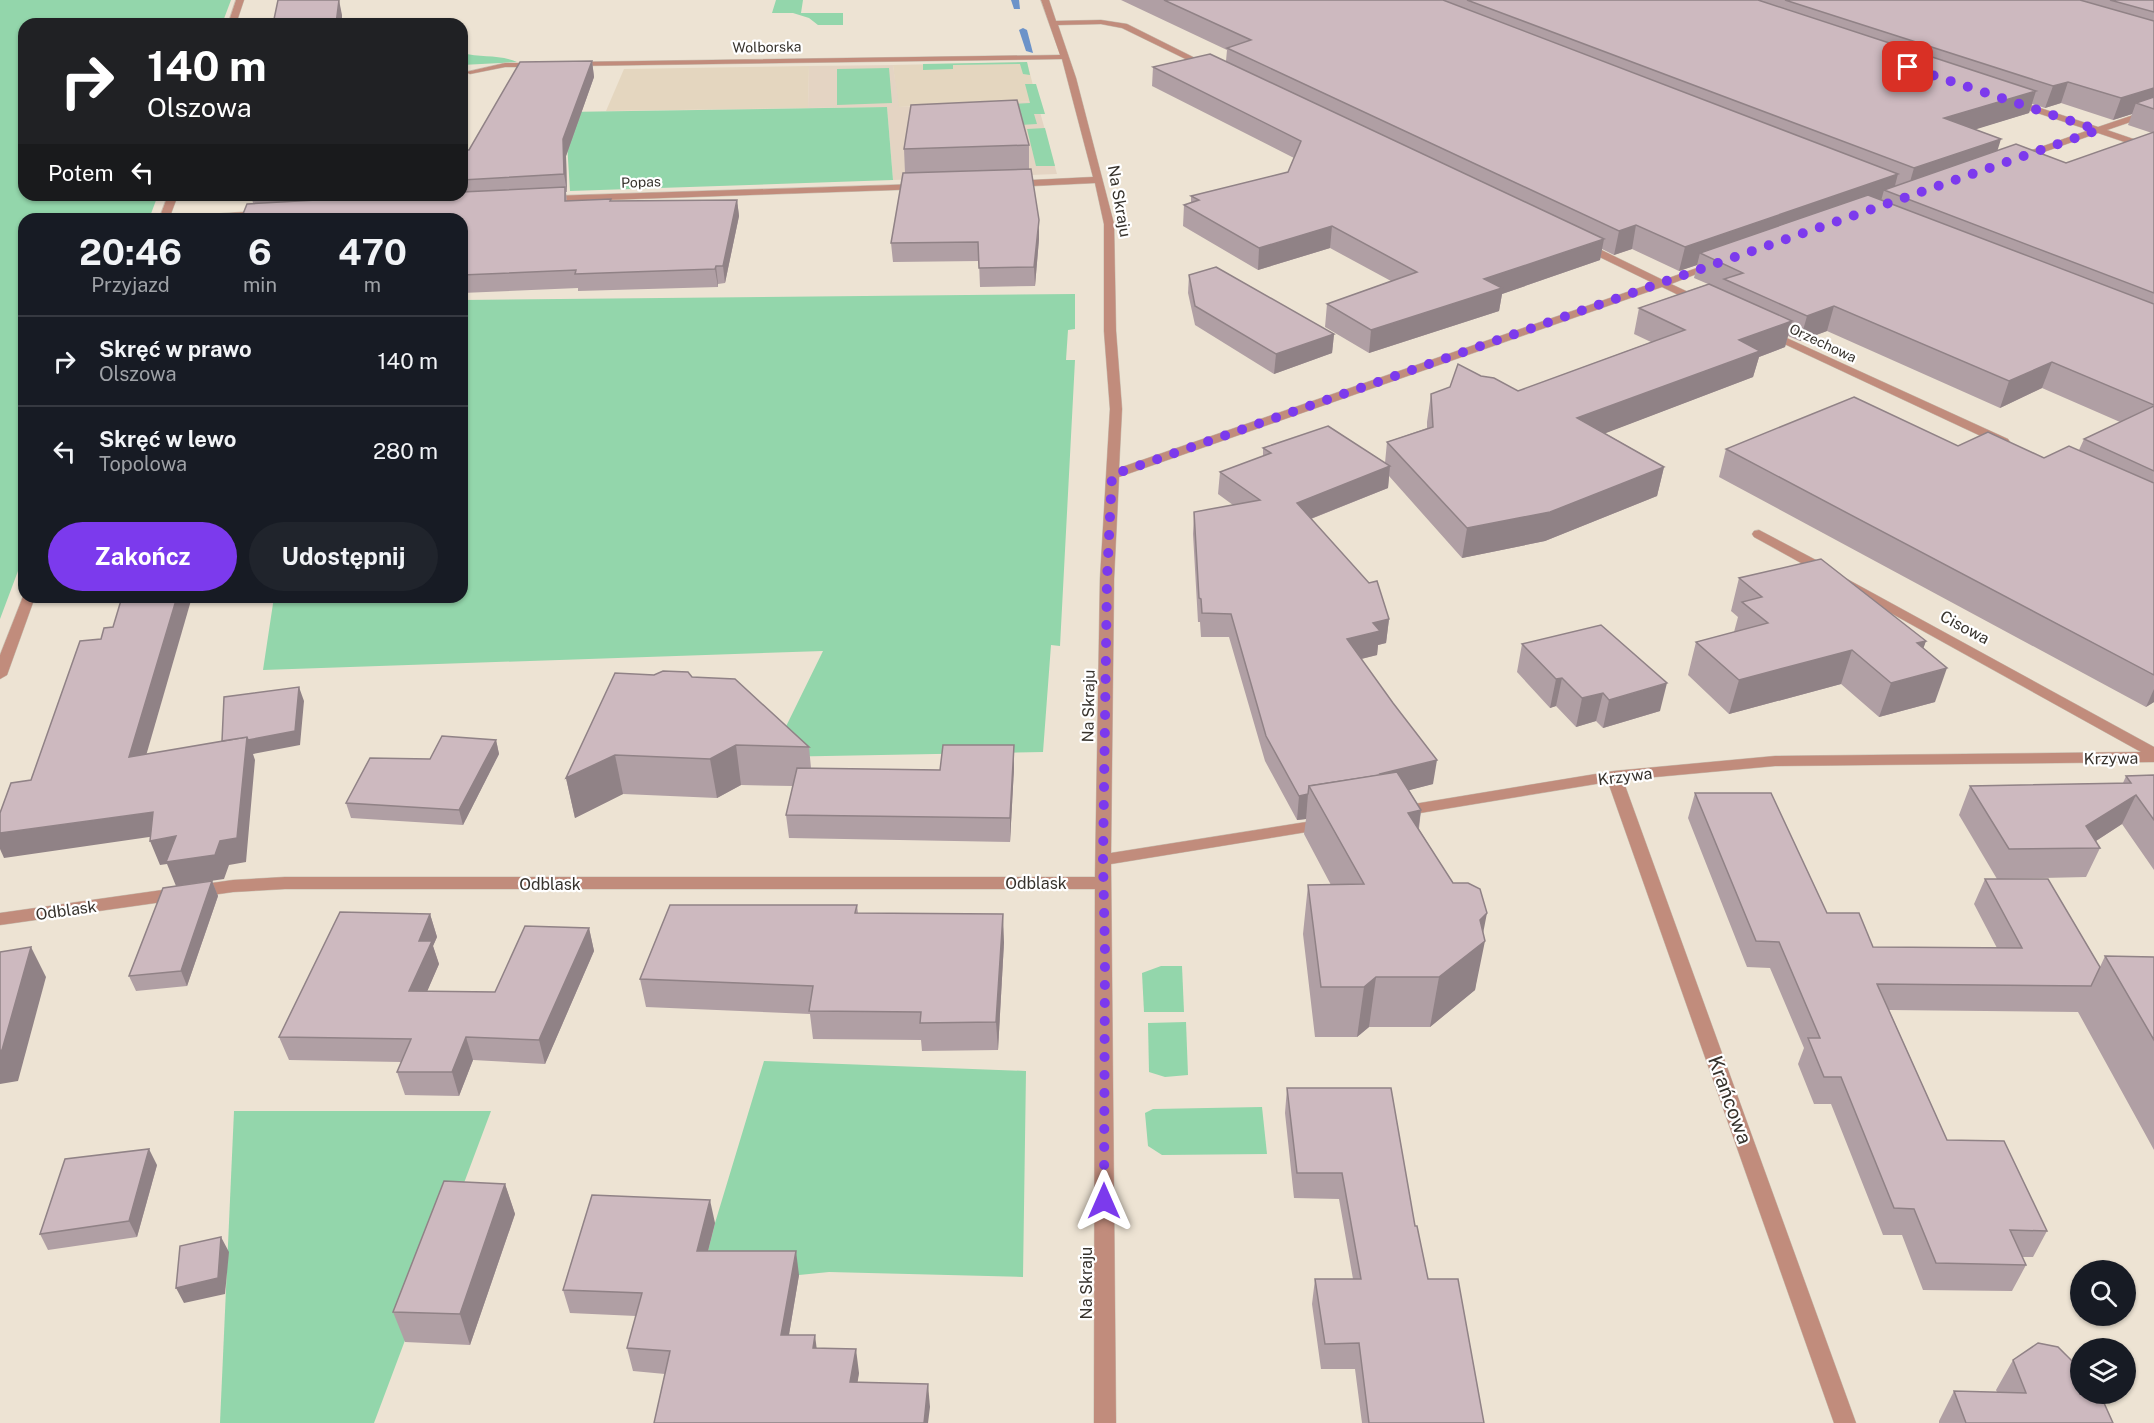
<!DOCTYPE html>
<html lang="pl">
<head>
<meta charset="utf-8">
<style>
  :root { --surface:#171b24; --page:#20242c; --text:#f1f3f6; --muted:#9ea1a6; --line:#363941; --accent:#7c3aed }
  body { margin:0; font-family:"Public Sans",sans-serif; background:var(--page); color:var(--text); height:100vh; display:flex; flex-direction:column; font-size:22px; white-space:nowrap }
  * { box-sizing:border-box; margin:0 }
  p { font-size:20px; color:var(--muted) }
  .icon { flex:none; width:33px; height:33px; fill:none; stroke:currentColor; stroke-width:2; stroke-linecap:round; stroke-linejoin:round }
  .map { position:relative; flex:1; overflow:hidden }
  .side { position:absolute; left:18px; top:213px; width:450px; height:390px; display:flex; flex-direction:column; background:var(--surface); border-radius:18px; box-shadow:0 2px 4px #0004 }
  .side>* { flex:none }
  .banner { position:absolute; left:18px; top:18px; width:450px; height:183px; border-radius:18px; box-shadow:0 2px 4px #0004; background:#202124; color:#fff; overflow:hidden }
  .tools { position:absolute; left:2070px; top:1260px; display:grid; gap:12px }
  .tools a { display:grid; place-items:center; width:66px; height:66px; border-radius:50%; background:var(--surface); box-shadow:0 2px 4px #0004; font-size:30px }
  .pin { position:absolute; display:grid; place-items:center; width:51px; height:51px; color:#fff; margin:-26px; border-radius:12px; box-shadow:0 3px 9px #0006 }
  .me { position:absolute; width:66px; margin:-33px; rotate:0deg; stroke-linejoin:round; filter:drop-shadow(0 0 4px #0008) }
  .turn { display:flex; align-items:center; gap:21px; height:126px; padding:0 30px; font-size:27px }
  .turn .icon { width:78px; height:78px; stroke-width:2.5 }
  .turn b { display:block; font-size:42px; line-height:51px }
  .then { display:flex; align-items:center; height:57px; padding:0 30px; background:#0003; gap:12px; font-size:22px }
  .eta { display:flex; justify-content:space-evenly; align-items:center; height:102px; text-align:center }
  .eta b { font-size:36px; font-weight:700; line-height:42px }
  .button { display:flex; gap:12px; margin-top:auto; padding:12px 30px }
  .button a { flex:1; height:69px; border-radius:36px; background:var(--accent); color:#fff; font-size:24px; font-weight:700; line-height:69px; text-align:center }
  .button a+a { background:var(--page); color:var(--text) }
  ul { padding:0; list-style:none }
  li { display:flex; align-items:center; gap:18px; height:90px; padding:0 30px; border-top:2px solid var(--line) }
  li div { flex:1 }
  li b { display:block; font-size:22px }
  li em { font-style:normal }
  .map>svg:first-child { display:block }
</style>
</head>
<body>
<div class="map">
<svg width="2154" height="1423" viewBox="0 0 2154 1423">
  <rect width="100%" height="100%" fill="#ede3d3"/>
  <g fill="#e4d6bf">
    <polygon points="1027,62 1037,101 898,107 893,65"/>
    <polygon points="809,66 808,108 606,111 624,69"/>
  </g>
  <polygon fill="#e4d4c3" points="893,65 899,107 1037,101 1057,174 893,180 887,107 808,108 809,66"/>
  <g fill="#93d6ab">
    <polygon points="0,0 231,0 222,24 24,24 24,195 158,195 149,219 24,219 24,555 0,619"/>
    <polygon points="776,0 803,0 801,13 843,13 843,25 818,25 809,18 793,13 772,13"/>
    <path d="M 462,53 C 481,58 499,54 517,62 L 462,65 Z"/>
    <polygon points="1027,62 1030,75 1023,74 1020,64 953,65 953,69 923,70 923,64"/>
    <polygon points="889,68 892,103 837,105 837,69"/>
    <polygon points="1025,84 1036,84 1045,114 1034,114 1037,124 987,127 970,106 1030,103"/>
    <polygon points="887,107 893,180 570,191 565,112"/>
    <polygon points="1045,128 1055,166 1036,166 1027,129"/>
    <polygon points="1075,294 1075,329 1068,330 1066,360 1075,360 1060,646 1051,645 1043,752 771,757 823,651 263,670 274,597 462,597 462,300"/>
    <polygon points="1161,966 1182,966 1184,1012 1144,1012 1142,973"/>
    <polygon points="1186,1022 1188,1075 1165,1077 1149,1072 1148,1023"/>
    <polygon points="764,1061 1026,1071 1023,1277 829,1272 799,1275 702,1274 715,1223"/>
    <polygon points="1262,1107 1267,1154 1162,1155 1148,1146 1145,1113 1153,1109"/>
    <polygon points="234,1111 491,1111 374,1423 220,1423"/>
  </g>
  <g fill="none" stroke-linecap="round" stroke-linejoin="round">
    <g fill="#6c93c9" fill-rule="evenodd">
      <polygon points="1011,0 1019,0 1020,9 1014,9"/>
      <polygon points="1023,28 1027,30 1033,53 1026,51 1019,30"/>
    </g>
    <g stroke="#c8c0b2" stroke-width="1">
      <g id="street">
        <polygon points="236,0 244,0 236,24 228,24"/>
        <polygon points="1041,0 1049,0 1056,21 1101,20 1127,24 1213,67 1206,69 1122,28 1101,24 1058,25 1076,78 1114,224 1116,331 1122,409 1119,468 1653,283 1579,247 1579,243 1587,243 1663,280 1708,264 1717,266 1671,284 1703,299 1703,303 1695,303 1662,287 1119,477 1114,579 1111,853 1325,819 1331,820 1333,824 1331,828 1325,829 1111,864 1116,1423 1094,1423 1095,889 285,889 233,892 0,925 0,913 233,880 285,877 1095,877 1100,579 1110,409 1104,331 1104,224 1095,183 1013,187 1008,184 1013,181 1093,177 1062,59 573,66 569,64 573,62 1060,55"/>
        <polygon points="505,63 537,63 541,65 537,67 505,67 470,74 466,72"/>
        <polygon points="2010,100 2016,100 2098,127 2154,108 2154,114 2107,130 2154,146 2154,152 2098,133 2021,160 2015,160 2015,156 2089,130 2010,104"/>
        <polygon points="921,184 924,185 924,189 549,202 544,199 549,196"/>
        <polygon points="168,195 178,195 169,219 159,219"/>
        <polygon points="261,211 264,212 264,216 178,219 183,216"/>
        <polygon points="1767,329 2008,439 2010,442 2004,446 2000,445 1763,334 1763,330"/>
        <polygon points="1759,530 1831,568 1833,571 1826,575 1821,574 1754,537 1752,534 1754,531"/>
        <polygon points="1847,579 2154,747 2154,762 1775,766 1623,780 1856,1423 1834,1423 1608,782 1402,816 1396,815 1394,811 1396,807 1402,806 1614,771 1775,756 2141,752 1842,586 1840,583 1842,580"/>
        <polygon points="24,594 24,597 35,597 7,675 0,679 0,655"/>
      </g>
    </g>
    <use href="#street" fill="#c18c7c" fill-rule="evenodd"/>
  </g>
  <g fill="#b09fa4" fill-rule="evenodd">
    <path d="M 1121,0 L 2154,0 L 2154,702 L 2146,707 L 1719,477 L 1726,449 L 1958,446 L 2044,458 L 2079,450 L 2084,439 L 2120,422 L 2042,388 L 2000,408 L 1827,331 L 1800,341 L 1788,336 L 1785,347 L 1759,357 L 1753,377 L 1605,433 L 1664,467 L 1657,496 L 1545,541 L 1462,558 L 1389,476 L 1388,488 L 1311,519 L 1389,619 L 1386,643 L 1378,645 L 1377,655 L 1361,659 L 1433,784 L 1409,790 L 1421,810 L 1419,829 L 1483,934 L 1475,990 L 1430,1027 L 1369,1027 L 1357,1037 L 1315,1037 L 1303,934 L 1308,885 L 1331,885 L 1304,834 L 1306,819 L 1297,820 L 1265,761 L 1229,637 L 1201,637 L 1200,622 L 1198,622 L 1193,534 L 1194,512 L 1233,505 L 1218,494 L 1220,472 L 1263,456 L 1263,448 L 1385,463 L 1387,442 L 1427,428 L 1427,422 L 1431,394 L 1481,376 L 1518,391 L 1651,342 L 1634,334 L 1639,308 L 1708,284 L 1694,278 L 1697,265 L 1679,271 L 1632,249 L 1614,255 L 1602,249 L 1600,260 L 1502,294 L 1499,311 L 1369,353 L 1325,327 L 1327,304 L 1391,281 L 1330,248 L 1258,270 L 1183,226 L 1184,205 L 1191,203 L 1191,196 L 1288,172 L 1294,158 L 1152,86 L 1153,67 L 1226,61 L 1227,50 ZM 2061,103 L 2113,120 L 2132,114 L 2128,125 L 2152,133 L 2066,163 L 1998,150 L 1975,129 L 2029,113 L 2032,104 L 2045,108 Z"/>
    <polygon points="592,61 594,77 566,156 567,192 566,192 567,201 611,199 611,201 737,200 739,216 725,283 718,284 718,287 578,291 578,288 462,293 462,219 253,203 251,195 462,195 462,150 469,150"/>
    <polygon points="1029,145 1029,169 1039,239 1035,286 980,287 979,261 893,262 891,243 905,173 904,149"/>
    <polygon points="1189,275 1334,334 1332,353 1274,374 1195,325 1188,293"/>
    <polygon points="1739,578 1926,641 1923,648 1935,702 1879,717 1841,684 1729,714 1688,675 1696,642 1734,632 1738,617 1731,611"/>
    <polygon points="1522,644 1660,711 1603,728 1596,721 1576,727 1556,706 1550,708 1517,672"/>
    <polygon points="692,677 809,747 811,768 940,770 1014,768 1010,842 789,838 786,815 793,786 741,785 717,798 623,794 575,818 566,778"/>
    <polygon points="496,740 499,754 463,825 351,818 346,803 430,759"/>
    <polygon points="2154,775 2154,870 2122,824 2096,841 2100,848 2086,877 1997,879 1959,815 1970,786 2123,783 2126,776"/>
    <polygon points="1695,793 1827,913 1873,947 1997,948 1974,904 1985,879 2100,967 2105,956 2154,957 2154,1150 2078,1012 1889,1010 1947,1140 2047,1231 2033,1257 2022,1257 2026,1265 2012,1291 1923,1290 1902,1235 1883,1235 1831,1104 1814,1104 1798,1064 1804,1048 1770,968 1747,967 1688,818"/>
    <polygon points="212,881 218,896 187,986 136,991 129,976"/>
    <polygon points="857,905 858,913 1004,942 998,1050 922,1051 921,1040 813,1039 810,1014 646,1007 640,979"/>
    <polygon points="430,914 437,937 433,946 439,964 427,991 495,992 589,928 594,951 545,1064 473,1060 459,1096 405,1095 397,1072 401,1062 289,1060 279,1037"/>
    <polygon points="1287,1088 1415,1226 1428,1279 1484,1423 1362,1423 1355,1369 1321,1369 1312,1304 1315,1279 1353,1279 1339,1199 1294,1198 1285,1113"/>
    <polygon points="157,1165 137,1237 48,1250 40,1234"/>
    <polygon points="505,1184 515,1214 470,1345 405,1342 393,1312"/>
    <polygon points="715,1223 708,1251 799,1275 789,1335 817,1348 859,1373 857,1382 930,1407 665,1374 633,1371 627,1348 636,1316 570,1313 563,1290"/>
    <polygon points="2013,1360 2113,1423 1939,1423 1939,1421 1954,1391 1997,1392 1996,1390"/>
  </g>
  <g fill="#908286">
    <polygon points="339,0 342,15 342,24 336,24"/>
    <polygon points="592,61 594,77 566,156 567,192 564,174 563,139"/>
    <polygon points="2068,82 2061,103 2045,108 2053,86"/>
    <polygon points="2154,88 2154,107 2136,103 2132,114 2113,120 2121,98"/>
    <polygon points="2036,91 2029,113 1938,141 1944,118"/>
    <polygon points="2001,139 1994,162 1907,192 1914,168"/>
    <polygon points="1898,174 1893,193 1884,190 1881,201 1700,253 1697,265 1679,271 1685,247"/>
    <polygon points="737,200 739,216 725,283 723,266"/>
    <polygon points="1039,220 1039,239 1035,286 1034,267"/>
    <polygon points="1636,225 1632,249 1614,255 1619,231"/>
    <polygon points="1332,226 1330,248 1258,270 1259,248"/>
    <polygon points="1604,239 1600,260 1502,294 1499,311 1369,353 1371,330 1484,279"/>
    <polygon points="716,266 718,284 718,287 715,269"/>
    <polygon points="1834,306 1827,331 1800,341 1807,316"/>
    <polygon points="1792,321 1785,347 1759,357 1753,377 1572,446 1577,418 1739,340"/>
    <polygon points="1334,334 1332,353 1274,374 1276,354"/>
    <polygon points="2052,362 2042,388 2000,408 2009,381"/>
    <polygon points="1390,466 1388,488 1295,525 1297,503"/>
    <polygon points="1664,467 1657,496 1545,541 1462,558 1467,528"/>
    <polygon points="177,597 192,597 139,780 129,757"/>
    <polygon points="1389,619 1386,643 1378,645 1377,655 1345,663 1347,639 1373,623"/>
    <polygon points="1926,641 1914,674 1917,643"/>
    <polygon points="1852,650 1841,684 1729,714 1739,680"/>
    <polygon points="1947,668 1935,702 1879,717 1891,683"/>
    <polygon points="1562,678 1556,706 1550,708 1556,679"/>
    <polygon points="1667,683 1660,711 1603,728 1609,700"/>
    <polygon points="299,687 304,701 300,745 253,754 255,760 246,862 229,865 224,879 176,886 167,864 160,865 150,841 247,737"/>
    <polygon points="2154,689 2154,702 2146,707"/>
    <polygon points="1603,693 1596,721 1576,727 1582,698"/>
    <polygon points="496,740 499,754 463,825 459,810"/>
    <polygon points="736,745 741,785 717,798 710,759"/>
    <polygon points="1014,745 1014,768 1010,842 1010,818"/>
    <polygon points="615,755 623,794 575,818 566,778"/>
    <polygon points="1437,760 1433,784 1383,797 1380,774"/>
    <polygon points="1308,794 1306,819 1297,820 1299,796"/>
    <polygon points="2136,795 2122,824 2085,848 2086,826"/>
    <polygon points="1421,810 1414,859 1408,813"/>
    <polygon points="153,812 163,835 4,858 0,849 0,833"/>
    <polygon points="212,881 218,896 187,986 181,971"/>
    <polygon points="1487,913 1481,944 1485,941 1475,990 1430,1027 1439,977 1480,920"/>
    <polygon points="430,914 437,937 433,946 439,964 417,1015 409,991 419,941"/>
    <polygon points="1003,914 1004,942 998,1050 996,1022"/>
    <polygon points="589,928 594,951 545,1064 539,1040"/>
    <polygon points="31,947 46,977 18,1081 0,1084 0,1051"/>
    <polygon points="1376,977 1369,1027 1357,1037 1364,987"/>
    <polygon points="466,1037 473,1060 459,1096 452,1072"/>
    <polygon points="149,1149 157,1165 137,1237 129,1221"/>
    <polygon points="505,1184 515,1214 470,1345 460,1314"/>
    <polygon points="710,1200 715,1223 702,1274 697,1251"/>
    <polygon points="221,1237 229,1252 225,1294 184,1303 176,1288"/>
    <polygon points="796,1251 799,1275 785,1358 781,1335"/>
    <polygon points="815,1335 818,1359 813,1348"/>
    <polygon points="856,1349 859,1373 854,1405 850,1382"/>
    <polygon points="928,1384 930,1407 928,1423 924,1423"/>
  </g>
  <g fill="#cdb9bf" stroke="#908286" stroke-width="1.5">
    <polygon points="278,0 339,0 336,24 273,24"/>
    <polygon points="1164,0 1443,0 1898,174 1685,247 1636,225 1619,231 1227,48 1251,40"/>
    <polygon points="1467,0 1758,0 2036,91 1944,118 2001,139 1914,168"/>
    <polygon points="1785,0 2080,0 2154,21 2154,88 2121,98 2068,82 2053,86"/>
    <polygon points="2110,0 2154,0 2154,12"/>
    <polygon points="1210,54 1604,239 1484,279 1502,288 1371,330 1327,304 1417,272 1332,226 1259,248 1184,205 1199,200 1191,196 1288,172 1301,141 1153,67"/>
    <polygon points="592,61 563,139 564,174 462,180 462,150 469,150 520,62"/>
    <polygon points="2154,97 2154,109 2136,103"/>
    <polygon points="1017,100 1029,145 904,149 911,105"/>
    <polygon points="2154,132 2154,293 1884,190 2016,144 2066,163"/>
    <polygon points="1031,169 1039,220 1034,267 979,268 978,242 891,243 903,173"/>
    <polygon points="565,187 565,201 611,199 610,201 737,200 723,266 716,266 715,269 575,274 576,270 462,275 462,219 241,219 247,204 406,195 462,195 462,192"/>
    <polygon points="1868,195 2154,304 2154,405 2052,362 2009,381 1834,306 1807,316 1724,279 1743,273 1700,253"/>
    <polygon points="1216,267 1334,334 1276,354 1195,306 1189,275"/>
    <polygon points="1709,284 1792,321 1739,340 1760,351 1577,418 1664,467 1550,512 1467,528 1387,442 1433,427 1431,394 1450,387 1458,364 1481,376 1494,378 1518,391 1685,330 1639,308"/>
    <polygon points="1854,397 1958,446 1988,432 2044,458 2069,446 2154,483 2154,675 1726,449"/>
    <polygon points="2154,406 2154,471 2084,439"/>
    <polygon points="1328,426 1390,466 1297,503 1369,583 1377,581 1389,619 1373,623 1380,631 1347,639 1393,703 1437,760 1380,774 1381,775 1309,786 1308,794 1299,796 1266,736 1231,614 1202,613 1201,599 1199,598 1194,512 1260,500 1220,472 1271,453 1263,448"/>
    <polygon points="1821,559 1926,641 1917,643 1947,668 1891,683 1852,650 1739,680 1696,642 1768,623 1742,602 1762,597 1739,578"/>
    <polygon points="122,597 177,597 129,757 247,737 237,838 220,841 215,855 166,862 176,836 150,841 153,812 0,833 0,813 11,783 31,780 80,641 101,639 104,628 113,627"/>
    <polygon points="1601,625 1667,683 1609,700 1603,693 1582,698 1562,678 1556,679 1522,644"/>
    <polygon points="663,671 688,672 692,677 735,679 809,747 736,745 710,759 615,755 566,778 615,673 654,675"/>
    <polygon points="299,687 295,731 248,740 247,737 222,741 224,697"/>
    <polygon points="442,736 496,740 459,810 346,803 370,758 430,759"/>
    <polygon points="943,745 1014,745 1010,818 786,815 797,768 940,770"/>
    <polygon points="1397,772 1421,810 1408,813 1453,883 1468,883 1480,889 1487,913 1480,920 1485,941 1439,977 1376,977 1364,987 1321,987 1308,885 1364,884 1309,786"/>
    <polygon points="2154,775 2154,820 2136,795 2086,826 2100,848 2009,849 1970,786 2131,783 2126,776"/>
    <polygon points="1695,793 1771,793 1827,913 1859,913 1873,947 2022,948 1985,879 2048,879 2100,967 2091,986 1877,984 1947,1140 2004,1141 2047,1231 2010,1230 2026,1265 1936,1263 1914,1209 1894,1208 1841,1077 1824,1077 1808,1038 1820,1038 1779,942 1756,941"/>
    <polygon points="212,881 181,971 129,976 163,888"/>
    <polygon points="670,905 857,905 855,913 1003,914 996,1022 920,1023 921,1012 809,1011 813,986 640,979"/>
    <polygon points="340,912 430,914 419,941 432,941 409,991 495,992 525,926 589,928 539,1040 466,1037 452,1072 397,1072 411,1039 279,1037"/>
    <polygon points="31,947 2,1050 0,1051 0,952"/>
    <polygon points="2105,956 2154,957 2154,1040"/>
    <polygon points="1287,1088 1391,1088 1415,1226 1417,1226 1428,1279 1458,1279 1484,1423 1369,1423 1359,1343 1325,1344 1315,1279 1361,1279 1342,1173 1297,1173"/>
    <polygon points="149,1149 129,1221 40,1234 65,1159"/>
    <polygon points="444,1181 505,1184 460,1314 393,1312"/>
    <polygon points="592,1195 710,1200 697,1251 796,1251 781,1335 815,1335 813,1348 856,1349 850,1382 928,1384 924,1423 654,1423 670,1351 627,1348 642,1293 563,1290"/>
    <polygon points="221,1237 218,1278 176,1288 180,1246"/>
    <polygon points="2038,1343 2058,1347 2077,1366 2080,1365 2080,1394 2100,1394 2113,1423 1966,1423 1954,1391 2026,1393 2013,1360"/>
  </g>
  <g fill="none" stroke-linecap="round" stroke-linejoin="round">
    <polyline stroke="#7c3aed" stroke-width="10" stroke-dasharray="0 18" points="1104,1201 1105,952 1103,860 1107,579 1112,475 2098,130 1908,67"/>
  </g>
  <g text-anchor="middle" stroke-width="4.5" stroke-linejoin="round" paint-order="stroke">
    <g font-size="14" fill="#36322c" stroke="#fff">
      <text transform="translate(767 47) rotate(-1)" y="5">Wolborska</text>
      <text transform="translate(641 182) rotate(-2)" y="5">Popas</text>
      <text transform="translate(1823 343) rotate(25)" y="5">Orzechowa</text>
    </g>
    <g font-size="16" fill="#36322c" stroke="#fff">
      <text transform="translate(1120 201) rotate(80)" y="6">Na Skraju</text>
      <text transform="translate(1965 627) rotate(28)" y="6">Cisowa</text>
      <text transform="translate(1088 706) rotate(-89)" y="6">Na Skraju</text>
      <text transform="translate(2111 758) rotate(-1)" y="6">Krzywa</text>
      <text transform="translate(1625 776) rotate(-7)" y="6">Krzywa</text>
      <text x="1036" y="889">Odblask</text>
      <text x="550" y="890">Odblask</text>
      <text transform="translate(66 910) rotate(-8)" y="6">Odblask</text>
      <text transform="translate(1086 1283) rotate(-90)" y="6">Na Skraju</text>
    </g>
    <g font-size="20" fill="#36322c" stroke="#fff">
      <text transform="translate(1730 1100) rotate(70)" y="7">Krańcowa</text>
    </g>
  </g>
</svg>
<div class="tools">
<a><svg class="icon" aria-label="search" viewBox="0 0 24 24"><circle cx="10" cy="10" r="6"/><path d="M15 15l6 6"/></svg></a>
<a><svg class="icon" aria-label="layers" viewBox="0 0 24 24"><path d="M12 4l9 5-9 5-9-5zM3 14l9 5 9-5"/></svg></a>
</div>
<div class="pin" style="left:1908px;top:67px;background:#d93025"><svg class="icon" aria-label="arrive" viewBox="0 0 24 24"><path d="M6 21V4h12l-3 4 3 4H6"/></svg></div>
<svg class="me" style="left:1104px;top:1201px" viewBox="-20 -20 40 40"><path d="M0-17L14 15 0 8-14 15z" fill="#7c3aed" stroke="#fff" stroke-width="4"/></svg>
<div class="banner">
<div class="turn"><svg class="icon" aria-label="right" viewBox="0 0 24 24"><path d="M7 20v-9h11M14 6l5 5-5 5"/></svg><div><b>140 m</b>Olszowa</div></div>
<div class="then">Potem<svg class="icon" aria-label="left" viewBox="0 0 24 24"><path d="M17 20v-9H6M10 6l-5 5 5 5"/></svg></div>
</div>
<section class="side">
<div class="eta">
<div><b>20:46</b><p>Przyjazd</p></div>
<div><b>6</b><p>min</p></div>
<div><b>470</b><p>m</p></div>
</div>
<ul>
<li><svg class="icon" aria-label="right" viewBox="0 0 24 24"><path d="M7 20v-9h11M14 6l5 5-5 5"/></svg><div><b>Skręć w prawo</b><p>Olszowa</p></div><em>140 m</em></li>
<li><svg class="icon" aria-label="left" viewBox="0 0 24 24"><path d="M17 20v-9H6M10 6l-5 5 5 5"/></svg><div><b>Skręć w lewo</b><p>Topolowa</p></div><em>280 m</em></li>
</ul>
<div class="button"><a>Zakończ</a><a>Udostępnij</a></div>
</section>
</div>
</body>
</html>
